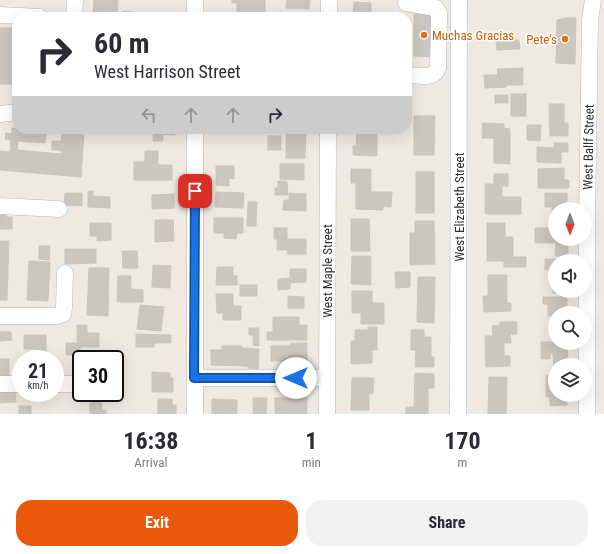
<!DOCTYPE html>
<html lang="en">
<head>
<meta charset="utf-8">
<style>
  :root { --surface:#fff; --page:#f2f2f3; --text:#2b2b33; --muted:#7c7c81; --accent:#ea580c }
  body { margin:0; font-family:"Roboto Condensed",sans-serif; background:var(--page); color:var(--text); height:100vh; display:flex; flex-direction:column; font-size:15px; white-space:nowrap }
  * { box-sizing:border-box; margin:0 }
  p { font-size:13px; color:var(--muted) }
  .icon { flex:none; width:22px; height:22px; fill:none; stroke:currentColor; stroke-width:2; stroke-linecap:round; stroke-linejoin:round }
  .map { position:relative; height:414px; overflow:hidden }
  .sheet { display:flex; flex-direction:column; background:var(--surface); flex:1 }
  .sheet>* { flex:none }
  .top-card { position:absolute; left:12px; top:12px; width:400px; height:122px; border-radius:16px; box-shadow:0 4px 16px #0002; background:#fff; color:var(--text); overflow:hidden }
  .needle { width:26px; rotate:180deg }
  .tools { position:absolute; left:548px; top:202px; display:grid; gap:8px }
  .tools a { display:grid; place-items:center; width:44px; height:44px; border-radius:50%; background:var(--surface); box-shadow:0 4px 16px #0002; font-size:20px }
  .speed { position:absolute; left:12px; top:350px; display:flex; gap:8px; font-size:20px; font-weight:700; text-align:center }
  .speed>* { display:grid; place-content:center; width:52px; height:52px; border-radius:50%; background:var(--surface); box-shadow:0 4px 16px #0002; line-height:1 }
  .speed small { font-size:10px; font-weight:400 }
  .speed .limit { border:2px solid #111; border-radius:6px; background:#fff; color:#111 }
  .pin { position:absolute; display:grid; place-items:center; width:34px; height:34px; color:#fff; margin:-17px; border-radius:8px; box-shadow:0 2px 6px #0006 }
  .me { position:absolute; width:44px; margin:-22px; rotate:270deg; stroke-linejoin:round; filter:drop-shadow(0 0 3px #0008) }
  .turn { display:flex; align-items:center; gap:14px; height:84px; padding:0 16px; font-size:18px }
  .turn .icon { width:52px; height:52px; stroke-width:2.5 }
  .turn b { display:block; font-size:28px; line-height:34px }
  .lanes { display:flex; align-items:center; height:38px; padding:0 16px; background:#0003; justify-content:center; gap:20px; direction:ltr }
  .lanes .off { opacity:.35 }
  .eta { display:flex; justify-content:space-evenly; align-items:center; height:68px; text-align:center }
  .eta b { font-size:24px; font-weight:700; line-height:28px }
  .cta { display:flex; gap:8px; margin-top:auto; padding:8px 16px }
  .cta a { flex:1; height:46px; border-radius:16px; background:var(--accent); color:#fff; font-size:16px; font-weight:700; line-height:46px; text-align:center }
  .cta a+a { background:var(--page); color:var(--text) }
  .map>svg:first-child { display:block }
</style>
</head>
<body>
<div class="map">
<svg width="604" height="414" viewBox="0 0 604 414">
  <rect width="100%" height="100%" fill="#efe9e1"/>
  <g fill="#cbc7bf" stroke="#cbc5ba">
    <polygon points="94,0 118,0 117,17 93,17"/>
    <polygon points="232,0 265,0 265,16 237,16 237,3 232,3"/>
    <polygon points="287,0 310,0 309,9 286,8"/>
    <polygon points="354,2 371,3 371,17 353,17"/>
    <polygon points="123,11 158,15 157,17 122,17"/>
    <polygon points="414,14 434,14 434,57 414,56"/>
    <polygon points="565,18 576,18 575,64 556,63 557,20"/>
    <rect x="0" y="28" width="17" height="56"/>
    <polygon points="519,40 520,49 497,50 496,41"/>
    <polygon points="523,68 523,85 506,85 506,87 485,88 484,75 498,75 497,69"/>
    <rect x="511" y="94" width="15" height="22"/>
    <rect x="495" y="95" width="13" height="8"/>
    <polygon points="549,104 564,104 564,123 568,123 568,136 550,136"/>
    <polygon points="414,116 435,116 434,155 414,155"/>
    <polygon points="483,123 504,124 504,128 510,129 510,164 494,163 494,138 482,138"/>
    <polygon points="527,125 541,125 540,141 527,140"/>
    <polygon points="12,128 47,129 45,143 18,141 17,150 61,154 61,150 52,150 52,141 61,141 62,133 84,135 81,177 0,170 0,151 10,152 11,140 5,139 6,133 12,134"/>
    <polygon points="153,129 175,129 175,135 163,134 163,141 153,141"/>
    <polygon points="286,129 306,129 305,158 286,158"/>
    <polygon points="357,129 371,129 371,133 377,133 377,156 353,155 353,146 356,146"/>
    <rect x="268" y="136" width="13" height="14"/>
    <polygon points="554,143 568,143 568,152 561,152 561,163 537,162 537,147 554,148"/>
    <polygon points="145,151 158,151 158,165 172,165 172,180 134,180 134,162 145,162"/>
    <polygon points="280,164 304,164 304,180 280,179"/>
    <polygon points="216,166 234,166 234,179 229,178 229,186 216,185"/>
    <polygon points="564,168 564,180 569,180 569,188 538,188 538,169"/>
    <polygon points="351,169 371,169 371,192 392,192 391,207 383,206 383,210 356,209 356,183 351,183"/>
    <rect x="416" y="172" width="18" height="41"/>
    <polygon points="494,174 508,174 508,186 502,186 502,197 521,197 521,214 485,214 485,184 494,184"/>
    <polygon points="278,181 287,181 288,195 275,195 275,188 278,188"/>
    <polygon points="88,191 93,191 93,196 110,197 110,208 88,207"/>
    <polygon points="216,192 244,193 243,208 215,207"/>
    <polygon points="65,193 82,193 82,206 64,205"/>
    <polygon points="289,193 306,194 306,211 283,210 284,200 289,200"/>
    <polygon points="545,193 567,193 567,209 555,209 555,220 552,220 552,207 545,207"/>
    <polygon points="174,194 174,208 152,209 152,195"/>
    <polygon points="248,202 257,202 256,226 247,226"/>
    <polygon points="0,211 6,211 6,217 12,217 12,229 0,229"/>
    <polygon points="214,218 243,218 243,233 237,233 236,239 224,238 224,233 214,233"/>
    <polygon points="351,219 369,219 370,251 351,251"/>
    <polygon points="155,220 173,220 174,241 155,242"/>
    <polygon points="415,221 434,221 435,264 410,265 410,233 415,233"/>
    <polygon points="90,223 111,223 111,240 97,241 97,236 90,236"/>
    <polygon points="487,223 505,223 505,237 513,237 513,257 526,257 526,267 504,267 504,261 487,261"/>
    <rect x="274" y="228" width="13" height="11"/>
    <polygon points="535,228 555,228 555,239 568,239 568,256 555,256 556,243 535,243"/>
    <polygon points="277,239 306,239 306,254 287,254 287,250 277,250"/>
    <polygon points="0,241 9,241 7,300 0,300"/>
    <polygon points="39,246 50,246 49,260 39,259"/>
    <polygon points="65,249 96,249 96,263 65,264"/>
    <polygon points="122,251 137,251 138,268 123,268"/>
    <polygon points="352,256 371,256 371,285 351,284"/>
    <polygon points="545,259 567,259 567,261 555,261 555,291 567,291 567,293 553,293 553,270 545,270"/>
    <polygon points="29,261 50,262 48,301 27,300"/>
    <polygon points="153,265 171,266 170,288 152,287"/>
    <polygon points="217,267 233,267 233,276 237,276 237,285 216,285"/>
    <polygon points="89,268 109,268 108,316 87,315"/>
    <polygon points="290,269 306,269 306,282 290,283 290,289 278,290 278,279 290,278"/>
    <polygon points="395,272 410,272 410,287 396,288"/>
    <polygon points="488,275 507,275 507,303 511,303 511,311 484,312 483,296 488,296"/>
    <polygon points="118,276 131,276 131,289 143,290 143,302 117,302"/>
    <polygon points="418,277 435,277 434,323 417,322"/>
    <rect x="240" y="285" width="17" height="11"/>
    <polygon points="352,291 372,291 372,303 384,303 384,324 361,324 361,313 352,313"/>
    <polygon points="216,294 233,294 233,306 241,306 241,320 223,320 223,313 217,313"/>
    <polygon points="288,296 304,297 304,308 288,308"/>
    <polygon points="543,297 567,297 567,313 555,313 555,331 553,331 552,316 548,316 548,304 543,304"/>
    <polygon points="140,305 164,307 161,331 137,329"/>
    <polygon points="273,317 299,317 299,325 307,325 307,340 267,340 267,332 273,332"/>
    <polygon points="500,322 517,322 517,334 510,334 511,343 504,343 504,356 510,356 510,366 486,367 485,336 493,336 492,326 500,325"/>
    <polygon points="77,325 87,325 87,333 99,333 99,347 80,347 80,355 66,355 66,343 77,343"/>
    <polygon points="368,327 377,327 377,350 372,350 372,363 351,364 351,341 355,341 355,330 368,330"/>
    <polygon points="249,328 259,328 259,346 253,345 253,335 249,335"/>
    <polygon points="411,330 424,330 424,337 431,337 431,357 434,357 434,367 415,367 416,350 411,350"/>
    <polygon points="0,332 11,332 12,340 0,341"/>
    <polygon points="136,334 171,335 171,343 154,343 154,347 136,347"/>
    <polygon points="24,335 46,335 46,352 36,352 36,349 24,349"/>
    <polygon points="553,336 555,336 555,343 567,343 568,365 555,365 555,370 554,370 553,353 550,353 550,359 541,359 541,342 553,342"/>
    <polygon points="291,343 307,343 307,361 271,361 271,346 291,346"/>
    <polygon points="222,346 242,346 242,348 259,349 258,369 248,368 248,366 211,365 211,350 222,350"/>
    <rect x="0" y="359" width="9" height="19"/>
    <polygon points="76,363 81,363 81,376 75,376"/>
    <polygon points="152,372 170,373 170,378 173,378 173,392 152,392"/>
    <polygon points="415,373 434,374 434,388 428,388 428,414 406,414 406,407 414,407"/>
    <polygon points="546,375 555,375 555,395 567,395 567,405 550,406 550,397 546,397"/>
    <polygon points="489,377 507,377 506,414 488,414"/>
    <polygon points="352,378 374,378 373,394 369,393 369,410 351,410"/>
    <polygon points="0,391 15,391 16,402 0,403"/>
    <polygon points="253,398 267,398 266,414 253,414"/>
    <rect x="275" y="398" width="32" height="16"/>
    <polygon points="158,399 172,399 172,405 176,405 176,414 158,414"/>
    <polygon points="212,399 237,400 237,414 212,414"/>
    <polygon points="90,402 101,402 102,410 106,410 106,414 90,414"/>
    <rect x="19" y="406" width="12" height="8"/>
  </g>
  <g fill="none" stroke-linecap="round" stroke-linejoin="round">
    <g stroke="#b4b7c1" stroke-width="17">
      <g id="minor">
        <path d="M 406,3 L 436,8 L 439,13 L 439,20 L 438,68 C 434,80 418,75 407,75"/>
        <polyline points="0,15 40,17"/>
        <polyline points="74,17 75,0"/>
        <polyline points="195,17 195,0"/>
        <polyline points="329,17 329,0"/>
        <polyline points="0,114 17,112"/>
        <polyline points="0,206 59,209"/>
        <polyline points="0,316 56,316 63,314 64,308 65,273"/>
        <polyline points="195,378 327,378"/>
        <polyline points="0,384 21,384"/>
        <polyline points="55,384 81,384"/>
        <polyline points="195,414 195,129"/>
        <polyline points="327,414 328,129"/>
        <polyline points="458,414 459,0"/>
        <polyline points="587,414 587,220 590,20 593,0"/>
      </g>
    </g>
    <use href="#minor" stroke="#fff" stroke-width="16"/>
  </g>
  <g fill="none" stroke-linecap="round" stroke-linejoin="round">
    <g stroke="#114b97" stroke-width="10">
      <polyline id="route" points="195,191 194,378 296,378"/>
    </g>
    <use href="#route" stroke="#1a73e8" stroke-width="7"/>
  </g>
  <g fill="#e8710a" stroke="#fff" stroke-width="1.5">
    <circle cx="424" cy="35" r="4"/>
    <circle cx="565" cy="39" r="4"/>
  </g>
  <g text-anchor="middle" stroke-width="3" stroke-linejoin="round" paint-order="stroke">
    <g font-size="13" fill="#c56008" stroke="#fff" text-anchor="start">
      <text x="432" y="40">Muchas Gracias</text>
      <text x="557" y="44" text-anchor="end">Pete's</text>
    </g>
    <g font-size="13" fill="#2e2e2e" stroke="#fff">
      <text transform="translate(588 147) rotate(-89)" y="5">West Ballf Street</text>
      <text transform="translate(459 207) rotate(-90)" y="5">West Elizabeth Street</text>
      <text transform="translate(327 271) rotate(-90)" y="5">West Maple Street</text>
    </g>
  </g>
</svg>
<div class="tools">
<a><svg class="needle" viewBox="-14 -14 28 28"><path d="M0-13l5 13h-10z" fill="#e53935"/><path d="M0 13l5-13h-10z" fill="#7c7c81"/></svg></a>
<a><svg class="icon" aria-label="sound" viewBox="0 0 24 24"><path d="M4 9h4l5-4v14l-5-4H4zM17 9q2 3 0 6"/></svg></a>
<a><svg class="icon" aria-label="search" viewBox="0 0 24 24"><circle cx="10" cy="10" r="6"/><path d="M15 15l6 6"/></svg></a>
<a><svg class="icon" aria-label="layers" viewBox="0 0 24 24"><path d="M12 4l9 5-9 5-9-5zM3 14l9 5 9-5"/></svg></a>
</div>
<div class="speed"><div>21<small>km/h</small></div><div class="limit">30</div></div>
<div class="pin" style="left:195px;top:191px;background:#d93025"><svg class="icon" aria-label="arrive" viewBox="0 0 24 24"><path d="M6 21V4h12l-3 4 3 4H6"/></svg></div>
<svg class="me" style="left:296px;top:378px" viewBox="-20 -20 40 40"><circle r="19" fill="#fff"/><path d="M0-13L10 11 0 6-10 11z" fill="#1a73e8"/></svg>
<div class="top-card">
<div class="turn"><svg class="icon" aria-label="right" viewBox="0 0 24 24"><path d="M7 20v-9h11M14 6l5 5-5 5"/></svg><div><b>60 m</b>West Harrison Street</div></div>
<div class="lanes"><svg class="icon off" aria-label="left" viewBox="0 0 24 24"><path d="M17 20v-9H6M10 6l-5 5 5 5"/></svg><svg class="icon off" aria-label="ahead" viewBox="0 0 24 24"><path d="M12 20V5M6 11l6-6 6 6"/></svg><svg class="icon off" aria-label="ahead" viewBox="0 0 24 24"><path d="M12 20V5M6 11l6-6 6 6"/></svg><svg class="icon" aria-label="right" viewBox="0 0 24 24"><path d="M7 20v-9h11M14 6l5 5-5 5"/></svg></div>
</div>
</div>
<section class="sheet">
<div class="eta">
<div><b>16:38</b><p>Arrival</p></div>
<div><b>1</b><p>min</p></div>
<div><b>170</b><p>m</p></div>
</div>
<div class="cta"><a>Exit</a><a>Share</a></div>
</section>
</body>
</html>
